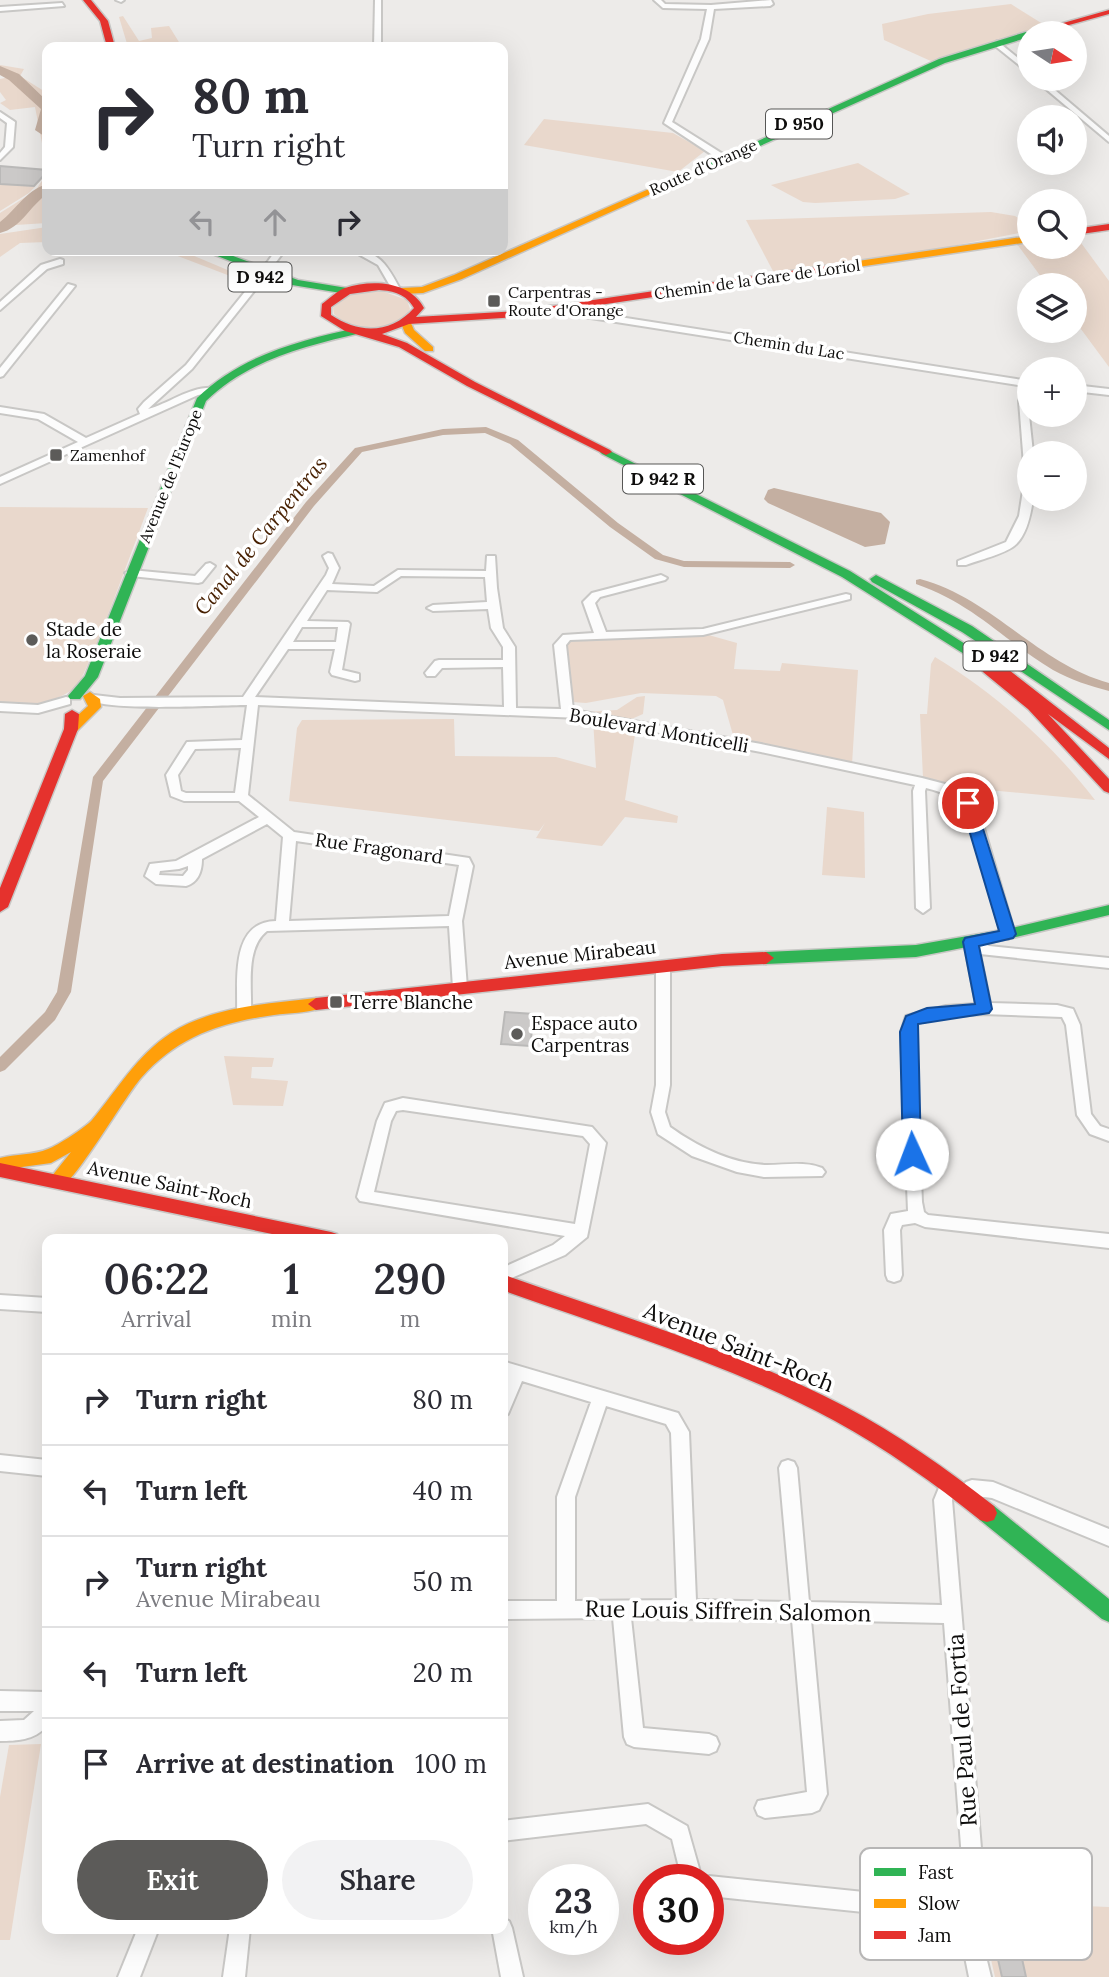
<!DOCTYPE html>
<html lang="en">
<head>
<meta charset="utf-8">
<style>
  :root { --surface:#fff; --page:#f2f2f3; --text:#2b2b33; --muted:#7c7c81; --line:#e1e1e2; --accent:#5c5b59 }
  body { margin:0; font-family:Lora,serif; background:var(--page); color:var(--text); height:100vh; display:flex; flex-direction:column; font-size:26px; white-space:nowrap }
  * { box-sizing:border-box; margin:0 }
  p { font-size:23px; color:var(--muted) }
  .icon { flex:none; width:38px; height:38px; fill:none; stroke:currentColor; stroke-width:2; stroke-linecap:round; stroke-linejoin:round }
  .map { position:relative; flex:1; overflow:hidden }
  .panel { position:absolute; left:42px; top:1234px; width:466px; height:700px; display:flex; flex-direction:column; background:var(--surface); border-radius:14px; box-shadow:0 7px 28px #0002 }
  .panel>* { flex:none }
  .top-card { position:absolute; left:42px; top:42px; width:466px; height:214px; border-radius:14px; box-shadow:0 7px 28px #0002; background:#fff; color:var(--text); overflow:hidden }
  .needle { width:46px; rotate:102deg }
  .tools { position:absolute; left:1017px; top:21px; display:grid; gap:14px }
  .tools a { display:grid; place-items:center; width:70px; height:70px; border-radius:50%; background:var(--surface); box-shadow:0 7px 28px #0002; font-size:35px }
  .speed { position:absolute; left:528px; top:1864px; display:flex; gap:14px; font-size:35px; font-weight:700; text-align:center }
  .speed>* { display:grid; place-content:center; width:91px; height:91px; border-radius:50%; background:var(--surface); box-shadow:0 7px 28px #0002; line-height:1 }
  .speed small { font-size:18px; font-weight:400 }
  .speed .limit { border:10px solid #d22; background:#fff; color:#111 }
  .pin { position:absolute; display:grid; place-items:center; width:60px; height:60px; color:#fff; margin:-30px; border:4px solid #fff; border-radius:50%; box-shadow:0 2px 7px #0007 }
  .me { position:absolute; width:77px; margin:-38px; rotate:358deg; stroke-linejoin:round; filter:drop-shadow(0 0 5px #0008) }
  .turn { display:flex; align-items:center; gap:24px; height:147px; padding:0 35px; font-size:32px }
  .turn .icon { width:91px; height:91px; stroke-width:2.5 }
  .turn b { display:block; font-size:49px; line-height:60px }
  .lanes { display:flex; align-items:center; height:66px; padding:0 35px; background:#0003; justify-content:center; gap:35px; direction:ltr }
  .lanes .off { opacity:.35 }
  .eta { display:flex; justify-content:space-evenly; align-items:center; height:119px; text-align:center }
  .eta b { font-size:42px; font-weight:600; line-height:49px }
  .cta { display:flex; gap:14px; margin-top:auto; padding:14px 35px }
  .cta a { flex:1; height:80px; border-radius:42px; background:var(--accent); color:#fff; font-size:28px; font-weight:600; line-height:80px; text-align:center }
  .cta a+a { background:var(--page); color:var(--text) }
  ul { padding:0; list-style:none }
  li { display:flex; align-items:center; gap:21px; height:91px; padding:0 35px; border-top:2px solid var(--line) }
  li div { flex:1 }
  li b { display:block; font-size:26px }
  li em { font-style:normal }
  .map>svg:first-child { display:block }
</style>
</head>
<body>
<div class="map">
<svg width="1109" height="1977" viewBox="0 0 1109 1977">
  <rect width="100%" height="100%" fill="#edebe9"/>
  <g fill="#e9d8cc">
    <polygon points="1011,4 1046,26 933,62 884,40 882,24 928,14"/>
    <polygon points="123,16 139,41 152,38 151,28 169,26 182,47 128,47 119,17"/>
    <polygon points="0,65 24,69 20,76 47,93 47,223 0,226 0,213 35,191 46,175 29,193 0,211 0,168 47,169 35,107 10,110 0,103 6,100 0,92 0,79 15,76 0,69"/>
    <polygon points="544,119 673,133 705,151 678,172 524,145"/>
    <polygon points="858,163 910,194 895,199 815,203 803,202 771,185"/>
    <polygon points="991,212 1015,216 1029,224 1029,231 901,256 774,273 746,220"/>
    <polygon points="47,227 47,242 20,243 0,257 0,234"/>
    <polygon points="1076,236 1109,281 1109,367 1075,321 1074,285 1047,285 1017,244 1074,247"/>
    <polygon points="162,250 180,250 249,279 238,279"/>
    <path d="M 382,291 L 407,300 L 410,309 C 398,334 351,332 334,314 L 333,308 L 350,294 Z"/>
    <path d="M 0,507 L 148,508 C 139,531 86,680 76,687 C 53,705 28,706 0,703 Z"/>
    <polygon points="705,634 737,643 734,669 780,671 782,663 858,670 852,764 762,745 733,735 723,700 716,696 641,693 586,703 572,702 564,645 568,638"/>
    <path d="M 935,657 C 996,694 1051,743 1095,800 L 999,791 L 971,794 L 923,778 L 920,714 L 927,714 L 931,664 Z"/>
    <polygon points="645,696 643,714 627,721 586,712 617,710 637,697"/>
    <polygon points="454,719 455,756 556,757 596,768 593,719 636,728 625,800 678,816 677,823 625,817 602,846 536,838 545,823 539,831 289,801 297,728 302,720"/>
    <polygon points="827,807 864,812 865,878 822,875"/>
    <polygon points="224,1056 274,1058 272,1067 252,1067 251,1078 288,1081 283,1106 233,1105"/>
    <polygon points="41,1744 10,1940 0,1940 0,1797 9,1745"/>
    <polygon points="987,1902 1109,1907 1109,1977 995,1977 982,1920"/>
  </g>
  <polygon fill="#c4afa1" points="774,488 881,513 890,522 885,544 865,547 768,503 764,499 768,490"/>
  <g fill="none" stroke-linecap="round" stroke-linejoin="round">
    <g fill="#c4afa1" fill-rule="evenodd">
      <polygon points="486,427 518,440 618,523 663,555 684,561 790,562 795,565 790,568 684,567 655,559 610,527 510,444 485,433 443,435 362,452 314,506 103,781 71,992 55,1020 5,1070 0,1072 0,1057 45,1012 57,992 93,777 306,502 355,448 443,429"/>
      <path d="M 920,579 C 992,598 1037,663 1109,683 L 1109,691 C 1090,686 1071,680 1053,670 C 1003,640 974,604 916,584 L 916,580 Z"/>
    </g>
    <g fill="#c4afa1" fill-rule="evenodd">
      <polygon points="0,66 19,74 47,101 47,138 35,130 41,109 9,80 0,75"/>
      <path d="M 47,184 L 47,194 C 30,206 21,228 0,233 L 0,222 C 17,209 25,191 47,184 Z"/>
    </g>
  </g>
  <g fill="#cbc9c8" stroke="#bab9b8" stroke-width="2">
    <polygon points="0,166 47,170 47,172 34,186 0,184"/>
    <polygon points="505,1012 534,1014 530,1046 501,1044"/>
    <polygon points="1033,1907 1039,1929 1016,1931 1026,1977 1002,1977 987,1911"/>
  </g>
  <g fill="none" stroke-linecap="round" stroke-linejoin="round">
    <g stroke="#c8c7c5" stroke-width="4">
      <g id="street">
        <polygon points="116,0 124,0 121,2"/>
        <polygon points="375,0 381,0 381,47 374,47"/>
        <polygon points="654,0 661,0 665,4 711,5 771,0 773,4 770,6 714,9 709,39 672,122 726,156 726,160 720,160 664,123 701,39 707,9 663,8"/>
        <polygon points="62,3 64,6 0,11 0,7"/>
        <polygon points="997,41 1029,67 1029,73 994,45"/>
        <polygon points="1034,79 1042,79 1109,136 1109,142"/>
        <polygon points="0,112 15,122 13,147 0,160 0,153 5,147 7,123 0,118"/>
        <polygon points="276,250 285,250 273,266 267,266 266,264"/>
        <path d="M 351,250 C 380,250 388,267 400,289 L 399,291 L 393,291 L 378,265 Z"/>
        <polygon points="60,259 63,260 63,264 47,269 0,310 0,302 41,265"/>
        <polygon points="68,284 75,286 3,376 0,377 0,368"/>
        <path d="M 248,288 L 255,290 L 192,369 L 148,409 C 169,404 190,386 214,388 L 214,392 L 198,395 L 0,484 L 0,477 L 78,442 L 38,419 L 0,413 L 0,407 L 44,414 L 86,438 L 140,414 L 138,409 L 144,402 L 186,365 Z"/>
        <polygon points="549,306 1029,381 1029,415 1033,453 1029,453 1029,468 1024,465 1019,401 1024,386 546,311 544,309"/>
        <polygon points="1074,385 1109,389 1109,395 1074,391"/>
        <path d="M 1029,481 L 1029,499 L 1033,499 C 1031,513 1027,536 1014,546 C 1004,554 979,560 966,565 L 958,565 L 958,561 L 1006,542 L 1019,516 L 1024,484 Z"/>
        <path d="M 328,553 L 332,554 L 339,568 L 332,584 L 374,586 L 398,570 L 486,571 L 487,556 L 495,556 L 497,588 L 503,628 L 515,647 L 516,708 L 561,709 L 554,645 L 563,635 L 594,633 L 583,602 L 592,593 L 661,575 L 667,578 L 665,580 L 600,597 L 595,603 L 606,632 L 703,629 L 846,594 L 850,595 L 850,599 L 703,635 L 570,640 L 566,645 L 573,710 L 761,744 L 922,778 L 945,784 L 964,793 L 979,811 L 1015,934 L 1008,939 L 1001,934 L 967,812 C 955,799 944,792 926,788 L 925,791 L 930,908 L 923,913 L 916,908 L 913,791 L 915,785 L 761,752 L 580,718 L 258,705 L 248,795 L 294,832 L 469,858 L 473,866 L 462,921 L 467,988 L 460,993 L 453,988 L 449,926 L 267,931 C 245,948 252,987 251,1012 L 249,1016 L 239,1016 L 237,1012 C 238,980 230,922 276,921 L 283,837 L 267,824 L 202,859 C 202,870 199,882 186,886 L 156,884 L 145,876 L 150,864 L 176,861 L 259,817 L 239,801 L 184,801 L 171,796 L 166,775 L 187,742 L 242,740 L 247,705 C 219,705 104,712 88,699 L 94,695 L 120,698 L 243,697 L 326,575 L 329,568 L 323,556 ZM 401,576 L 485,577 L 487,602 L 433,605 L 427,608 L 433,611 L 488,609 L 491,628 L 503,647 L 503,660 L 439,660 L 435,661 L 425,673 L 427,676 L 435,676 L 442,668 L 503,667 L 504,707 L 255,697 L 288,649 L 335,649 L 330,672 L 332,675 L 355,681 L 359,680 L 359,674 L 342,670 L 350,624 L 348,622 L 307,621 L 327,590 L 377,592 ZM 302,627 L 338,627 L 336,642 L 293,642 ZM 241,748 L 235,793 L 186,793 L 181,791 L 178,775 L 195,749 ZM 296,841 L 459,865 L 449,916 L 289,921 ZM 188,866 L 188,870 L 183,876 L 159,875 L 160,871 L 179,869 Z"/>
        <polygon points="210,563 215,566 202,582 198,583 131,576 125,573 131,570 195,576 206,564"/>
        <polygon points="66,697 70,698 70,704 38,713 0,711 0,703 38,705"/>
        <polygon points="971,937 989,946 1109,958 1109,968 980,954 990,1003 1057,1005 1073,1009 1080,1025 1091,1114 1100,1126 1109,1129 1109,1141 1090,1134 1077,1115 1066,1025 1062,1017 983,1014 946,1017 917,1023 915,1032 922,1202 924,1212 928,1215 1109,1234 1109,1248 925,1227 915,1223 902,1225 900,1230 902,1275 900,1280 894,1282 888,1280 886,1275 884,1230 891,1214 908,1211 901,1032 906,1016 946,1006 976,1004 964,942"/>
        <path d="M 663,961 L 670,966 L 670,1085 L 665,1112 L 670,1127 C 698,1147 732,1164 767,1165 C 787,1165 803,1161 822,1168 L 825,1172 L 822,1176 L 764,1177 L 737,1172 L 692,1156 L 658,1134 L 651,1112 L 656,1085 L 656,966 Z"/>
        <path d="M 403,1098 L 592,1127 L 606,1143 L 587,1237 L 565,1255 L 502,1282 L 502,1268 L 553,1245 L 565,1236 L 360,1201 L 357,1197 L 377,1121 L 385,1103 ZM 403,1110 L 583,1136 L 590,1144 L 575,1224 L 374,1192 L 391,1121 L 396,1111 Z"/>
        <polygon points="0,1295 47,1298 47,1312 0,1309"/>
        <path d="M 502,1361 L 678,1413 L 689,1432 L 696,1600 L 791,1602 L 779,1468 L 782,1462 L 788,1460 L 794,1462 L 797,1468 L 809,1602 L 942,1605 L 934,1500 L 943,1478 L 949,1476 L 955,1478 L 958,1484 L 952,1500 L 983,1872 L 980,1932 L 991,1977 L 969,1977 L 960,1932 L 960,1922 L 709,1896 L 709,1880 L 682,1880 L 672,1839 L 646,1824 L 502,1841 L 502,1821 L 648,1804 L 687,1826 L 702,1879 L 709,1876 L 961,1902 L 963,1872 L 944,1623 L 811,1620 L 827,1794 L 819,1810 L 812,1813 L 765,1818 L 758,1815 L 755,1808 L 758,1801 L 807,1792 L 792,1620 L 631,1618 L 643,1728 L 709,1734 L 716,1737 L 719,1744 L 716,1751 L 709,1754 L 634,1747 L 627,1744 L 624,1737 L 613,1618 L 502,1619 L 502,1601 L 557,1601 L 557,1497 L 591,1402 L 522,1381 L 508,1414 L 502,1416 L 502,1388 L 507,1377 L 502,1375 ZM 606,1406 L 666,1424 L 671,1433 L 677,1600 L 575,1601 L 575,1497 Z"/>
        <polygon points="0,1455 47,1460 47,1476 0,1471"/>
        <polygon points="972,1480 993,1482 1109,1529 1109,1546 992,1498 976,1496 965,1503 959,1501 956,1495 966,1482"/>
        <path d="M 0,1691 L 47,1692 L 46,1727 C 34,1740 17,1741 0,1741 L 0,1721 L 24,1720 L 34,1711 L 0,1711 Z"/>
        <polygon points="502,1918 509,1921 512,1928 523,1977 501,1977 492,1928 502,1928"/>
        <polygon points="138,1928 159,1928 140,1977 118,1977"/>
        <polygon points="230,1928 250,1928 245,1977 223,1977"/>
      </g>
    </g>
    <g stroke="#c8c7c5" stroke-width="3">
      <g id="fast">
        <polygon points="1026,32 1032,33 1029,33 1029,37 945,63 673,185 665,183 939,59"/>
        <polygon points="202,250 217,250 298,280 347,288 352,291 347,294 292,285"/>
        <path d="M 357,328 L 361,329 L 361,333 C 305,346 248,360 206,401 L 98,677 L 80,699 L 70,699 L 68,696 L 85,676 L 197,398 C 240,356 300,340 357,328 Z"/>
        <polygon points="606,449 850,571 1011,673 1009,676 999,676 842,577 602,454 600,452"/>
        <polygon points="876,575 972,626 1109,720 1109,730 962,632 872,582 870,579"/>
        <polygon points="1109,905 1109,915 1008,939 916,957 766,964 758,958 766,952 916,945 1008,929"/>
        <polygon points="987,1504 994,1506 1109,1599 1109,1622 1102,1619 980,1520 977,1513 980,1506"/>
      </g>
    </g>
    <g stroke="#c8c7c5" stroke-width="3">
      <g id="slow">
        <polygon points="667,181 675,183 462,279 423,293 402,294 397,291 402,288 422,287 454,275"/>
        <polygon points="1029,236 1029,242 858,267 853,264 858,261"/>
        <polygon points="402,321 410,321 414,330 433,347 433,351 425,351 405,333 401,323"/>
        <polygon points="90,692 100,699 101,707 76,732 66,732 64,729 66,726 88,706 83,696"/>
        <path d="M 316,998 L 324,1004 L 322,1008 C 306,1013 289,1013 274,1015 C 221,1022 177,1037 141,1078 C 124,1098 77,1179 61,1187 C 56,1189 56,1187 51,1186 L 48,1181 L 71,1152 L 51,1163 L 0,1170 L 0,1158 C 15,1154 34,1155 48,1149 C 57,1146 86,1127 92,1120 C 118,1089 136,1056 171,1033 C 213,1006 268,1004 316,998 Z"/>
      </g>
    </g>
    <g stroke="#c8c7c5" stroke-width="3">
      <g id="jam">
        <polygon points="83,0 91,0 108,21 115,47 107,47 100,21"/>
        <polygon points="1109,10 1109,14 1040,33 1028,33"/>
        <polygon points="1109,224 1109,230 1074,235 1074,229"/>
        <path d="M 858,261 L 861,262 L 861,266 L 519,317 L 409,324 L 382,334 L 407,343 L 475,382 L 610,450 L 612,452 L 606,455 L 467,386 L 399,347 L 345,331 L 321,316 L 322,304 C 329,299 337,291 345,288 C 372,279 410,281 424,308 L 416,317 L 519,311 ZM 379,290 C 394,291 406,294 414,308 C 391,334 359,334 331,315 L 331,307 L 350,294 Z"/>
        <polygon points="988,665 999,671 1009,670 1109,748 1109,759 1048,714 1109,779 1109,793 1104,791 1028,709 983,672 981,669"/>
        <polygon points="72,710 79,714 78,729 8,907 0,912 0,888 64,729 65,714"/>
        <polygon points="766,952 774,958 766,964 722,966 316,1010 308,1004 316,998 722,954"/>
        <polygon points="0,1163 331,1232 337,1234 340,1239 296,1239 0,1177"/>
        <path d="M 502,1274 C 617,1315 736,1350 844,1406 C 898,1434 947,1469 994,1506 L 997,1513 L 994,1520 L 987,1522 L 980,1520 C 934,1483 886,1449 835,1421 C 730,1364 614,1330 502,1290 Z"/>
      </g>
    </g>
    <use href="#street" fill="#fcfcfc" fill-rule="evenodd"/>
    <use href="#fast" fill="#30b455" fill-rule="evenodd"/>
    <use href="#slow" fill="#ff9f0a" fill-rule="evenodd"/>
    <use href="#jam" fill="#e5322d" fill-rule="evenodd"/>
  </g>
  <polygon fill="#1a73e8" stroke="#114b97" stroke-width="2" points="968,798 975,803 1016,934 1013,938 979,946 992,1009 989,1013 918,1024 921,1154 912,1161 903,1154 900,1032 906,1016 927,1008 975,1004 963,942 965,938 999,931 961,803"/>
  <g fill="#5c5b59" stroke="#fff" stroke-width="2.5">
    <rect x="487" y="294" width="14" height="14" rx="3.5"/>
    <rect x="49" y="448" width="14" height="14" rx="3.5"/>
    <circle cx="32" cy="640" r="7"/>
    <rect x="329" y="995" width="14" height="14" rx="3.5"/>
    <circle cx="517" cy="1034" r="7"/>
  </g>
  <g text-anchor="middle" stroke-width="7" stroke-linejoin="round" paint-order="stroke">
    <g font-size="16" fill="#0e0d0c" stroke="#fff">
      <text transform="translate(703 167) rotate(-24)" y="6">Route d'Orange</text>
      <text transform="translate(757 279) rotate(-8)" y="6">Chemin de la Gare de Loriol</text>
      <text transform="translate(789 345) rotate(9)" y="6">Chemin du Lac</text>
      <text transform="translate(170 476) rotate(-68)" y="6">Avenue de l'Europe</text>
    </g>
    <g font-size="16" fill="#0e0d0c" stroke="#fff" text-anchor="start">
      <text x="508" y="298">Carpentras -<tspan x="508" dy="18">Route d'Orange</tspan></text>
      <text x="70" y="461">Zamenhof</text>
    </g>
    <g fill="#fff" stroke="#565655" stroke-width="2">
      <rect x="766" y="109.5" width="66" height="29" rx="5"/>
      <rect x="228.5" y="262.5" width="63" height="29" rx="5"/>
      <rect x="623" y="464.5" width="80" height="29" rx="5"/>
      <rect x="963.5" y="641.5" width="63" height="29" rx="5"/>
    </g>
    <g font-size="18" font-weight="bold" fill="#0e0d0c">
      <text x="799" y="130">D 950</text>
      <text x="260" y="283">D 942</text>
      <text x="663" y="485">D 942 R</text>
      <text x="995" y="662">D 942</text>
    </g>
    <g font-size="19" fill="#0e0d0c" stroke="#fff" text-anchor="start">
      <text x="46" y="636">Stade de<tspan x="46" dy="22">la Roseraie</tspan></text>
      <text x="350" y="1009">Terre Blanche</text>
      <text x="531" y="1030">Espace auto<tspan x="531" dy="22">Carpentras</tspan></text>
    </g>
    <g font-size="19" fill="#0e0d0c" stroke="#fff">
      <text transform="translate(659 730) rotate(10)" y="7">Boulevard Monticelli</text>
      <text transform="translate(379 848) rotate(8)" y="7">Rue Fragonard</text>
      <text transform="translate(580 954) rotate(-6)" y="7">Avenue Mirabeau</text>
      <text transform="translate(170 1184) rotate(12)" y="7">Avenue Saint-Roch</text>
    </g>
    <g font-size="21" font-style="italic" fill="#461f00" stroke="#fff">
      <text transform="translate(261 536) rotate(-51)" y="7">Canal de Carpentras</text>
    </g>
    <g font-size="23" fill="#0e0d0c" stroke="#fff">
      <text transform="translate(739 1347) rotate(22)" y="8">Avenue Saint-Roch</text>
      <text transform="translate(728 1611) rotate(1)" y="8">Rue Louis Siffrein Salomon</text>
      <text transform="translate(962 1730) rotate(-94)" y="8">Rue Paul de Fortia</text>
    </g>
  </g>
  <rect x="860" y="1848" width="232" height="112" rx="10" fill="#fff" stroke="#b7b6b6" stroke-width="2"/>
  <rect x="874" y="1868" width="32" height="8" fill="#30b455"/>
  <rect x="874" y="1899" width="32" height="9" fill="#ff9f0a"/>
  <rect x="874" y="1931" width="32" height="8" fill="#e5322d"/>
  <g font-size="19" fill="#0e0d0c">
    <text x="918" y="1879">Fast</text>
    <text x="918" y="1910">Slow</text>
    <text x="918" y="1942">Jam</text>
  </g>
</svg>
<div class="tools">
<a><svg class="needle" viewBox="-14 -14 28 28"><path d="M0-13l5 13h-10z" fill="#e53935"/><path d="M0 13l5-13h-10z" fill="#7c7c81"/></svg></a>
<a><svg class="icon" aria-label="sound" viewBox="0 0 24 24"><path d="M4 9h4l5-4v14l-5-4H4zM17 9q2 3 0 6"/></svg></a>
<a><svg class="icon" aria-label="search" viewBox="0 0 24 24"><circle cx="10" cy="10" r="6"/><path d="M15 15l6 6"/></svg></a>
<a><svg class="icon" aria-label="layers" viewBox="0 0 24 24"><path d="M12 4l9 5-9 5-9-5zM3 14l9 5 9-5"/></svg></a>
<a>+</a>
<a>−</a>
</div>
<div class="speed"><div>23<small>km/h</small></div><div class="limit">30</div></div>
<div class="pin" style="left:968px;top:803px;background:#d93025"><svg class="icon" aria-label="arrive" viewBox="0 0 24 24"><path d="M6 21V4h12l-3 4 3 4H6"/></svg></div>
<svg class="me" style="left:912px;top:1154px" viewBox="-20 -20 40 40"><circle r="19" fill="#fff"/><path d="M0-13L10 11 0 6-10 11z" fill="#1a73e8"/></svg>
<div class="top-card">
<div class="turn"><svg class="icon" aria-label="right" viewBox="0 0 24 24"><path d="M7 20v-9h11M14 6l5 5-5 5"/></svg><div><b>80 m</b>Turn right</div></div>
<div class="lanes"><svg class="icon off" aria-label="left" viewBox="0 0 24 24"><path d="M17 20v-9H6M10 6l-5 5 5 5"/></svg><svg class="icon off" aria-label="ahead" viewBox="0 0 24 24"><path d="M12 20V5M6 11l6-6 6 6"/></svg><svg class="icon" aria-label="right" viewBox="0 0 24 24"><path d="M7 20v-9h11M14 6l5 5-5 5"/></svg></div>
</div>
<section class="panel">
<div class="eta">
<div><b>06:22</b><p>Arrival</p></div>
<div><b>1</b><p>min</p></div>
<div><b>290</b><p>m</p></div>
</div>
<ul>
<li><svg class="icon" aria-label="right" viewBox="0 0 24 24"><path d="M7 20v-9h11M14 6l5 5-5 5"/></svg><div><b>Turn right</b></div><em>80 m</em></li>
<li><svg class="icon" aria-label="left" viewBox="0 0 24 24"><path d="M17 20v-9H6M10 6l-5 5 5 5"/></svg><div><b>Turn left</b></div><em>40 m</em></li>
<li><svg class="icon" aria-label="right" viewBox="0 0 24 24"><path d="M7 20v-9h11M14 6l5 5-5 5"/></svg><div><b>Turn right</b><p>Avenue Mirabeau</p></div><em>50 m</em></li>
<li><svg class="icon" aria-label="left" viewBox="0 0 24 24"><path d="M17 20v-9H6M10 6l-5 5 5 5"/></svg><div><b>Turn left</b></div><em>20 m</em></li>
<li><svg class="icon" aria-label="arrive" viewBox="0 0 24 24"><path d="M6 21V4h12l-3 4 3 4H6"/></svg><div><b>Arrive at destination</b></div><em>100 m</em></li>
</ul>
<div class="cta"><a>Exit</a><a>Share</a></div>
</section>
</div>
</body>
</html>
